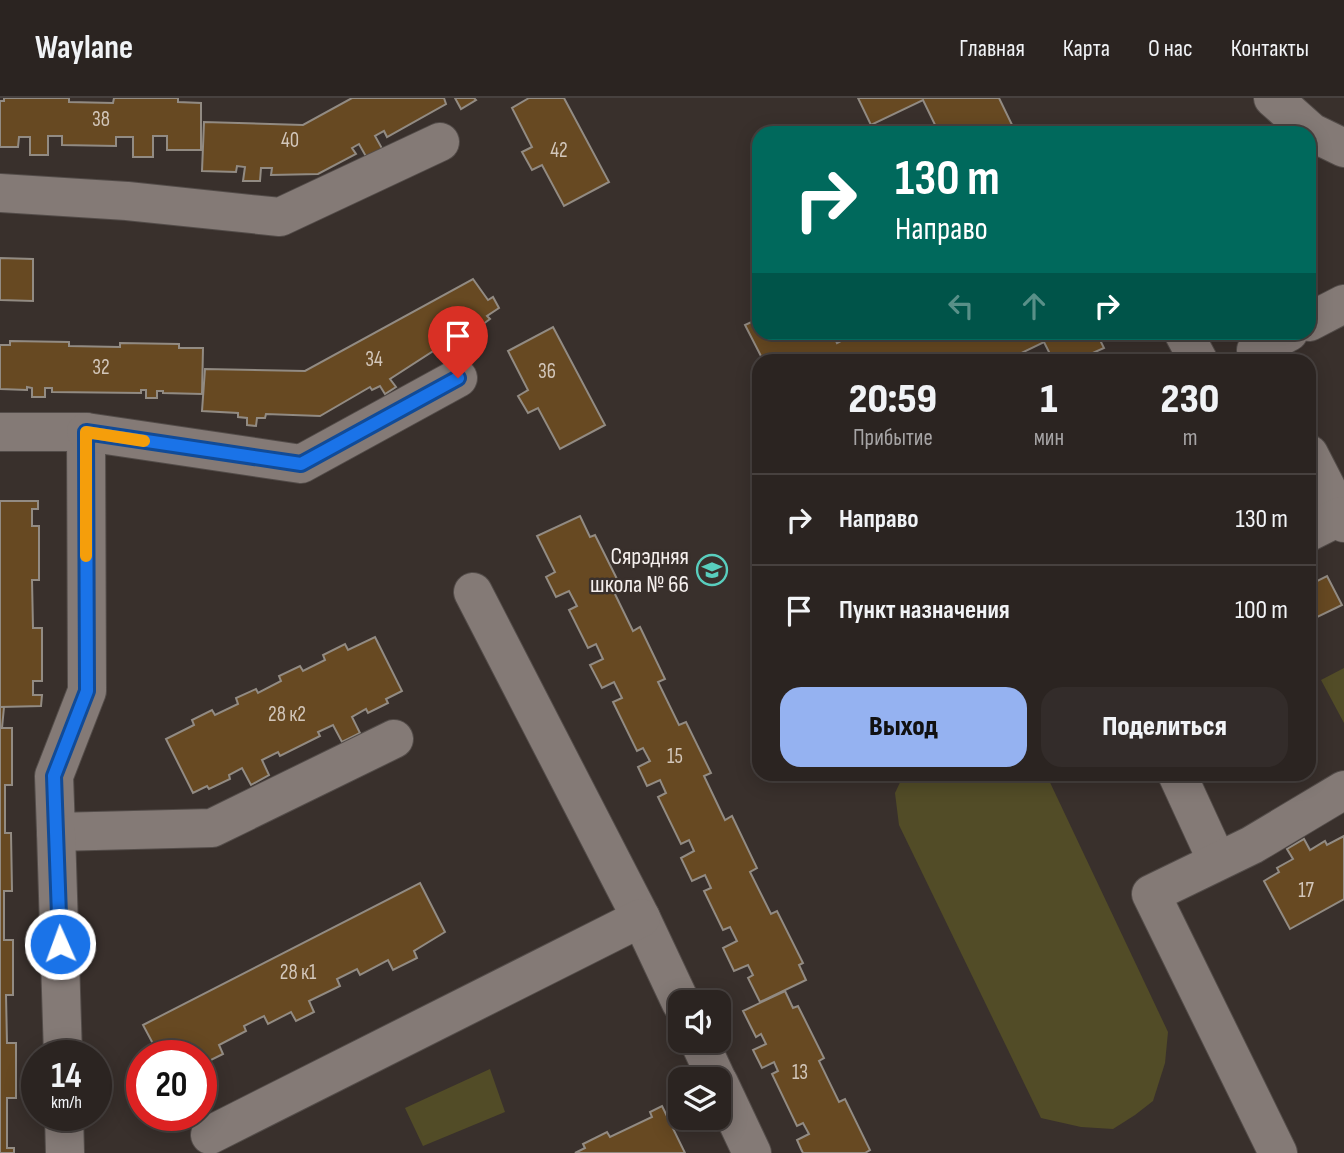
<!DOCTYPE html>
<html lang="ru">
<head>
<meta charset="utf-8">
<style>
  :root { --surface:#2b2421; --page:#332c2a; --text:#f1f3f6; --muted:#a6a4a5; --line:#47413f; --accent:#95b2f1 }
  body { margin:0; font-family:"Sofia Sans Condensed",sans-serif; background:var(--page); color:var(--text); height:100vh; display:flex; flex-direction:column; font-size:26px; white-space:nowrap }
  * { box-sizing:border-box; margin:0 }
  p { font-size:23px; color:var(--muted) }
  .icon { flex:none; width:38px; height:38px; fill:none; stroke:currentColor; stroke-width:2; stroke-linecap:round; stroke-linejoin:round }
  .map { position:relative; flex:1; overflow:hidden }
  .panel { position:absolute; left:752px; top:256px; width:564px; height:427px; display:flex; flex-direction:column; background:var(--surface); border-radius:21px; box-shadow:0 4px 18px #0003,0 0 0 2px var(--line) }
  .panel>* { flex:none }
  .top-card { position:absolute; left:752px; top:28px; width:564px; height:214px; border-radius:21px; box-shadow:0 4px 18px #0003,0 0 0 2px var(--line); background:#00695c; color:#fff; overflow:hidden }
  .buttons { position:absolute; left:668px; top:892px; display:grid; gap:14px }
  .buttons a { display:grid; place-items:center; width:63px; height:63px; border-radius:14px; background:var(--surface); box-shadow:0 4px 18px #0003,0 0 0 2px var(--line); font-size:35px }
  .speed { position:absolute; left:21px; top:942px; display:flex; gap:14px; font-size:35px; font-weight:700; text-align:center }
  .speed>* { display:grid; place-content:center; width:91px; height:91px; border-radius:50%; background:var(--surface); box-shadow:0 4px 18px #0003,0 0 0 2px var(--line); line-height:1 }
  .speed small { font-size:18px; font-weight:400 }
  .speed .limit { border:10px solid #d22; background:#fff; color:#111 }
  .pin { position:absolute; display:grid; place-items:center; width:60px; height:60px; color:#fff; margin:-72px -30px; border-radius:50% 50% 50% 0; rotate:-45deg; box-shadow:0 0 7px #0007 }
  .pin .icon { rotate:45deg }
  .me { position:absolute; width:77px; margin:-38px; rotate:358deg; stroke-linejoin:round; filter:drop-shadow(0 0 5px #0008) }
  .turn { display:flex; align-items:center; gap:24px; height:147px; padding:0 28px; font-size:32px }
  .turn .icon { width:91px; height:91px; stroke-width:2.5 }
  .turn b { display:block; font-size:49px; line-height:60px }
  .lanes { display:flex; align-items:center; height:66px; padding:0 28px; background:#0003; justify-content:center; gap:35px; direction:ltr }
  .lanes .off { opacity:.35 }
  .eta { display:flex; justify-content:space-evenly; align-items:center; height:119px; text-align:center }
  .eta b { font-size:42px; font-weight:800; line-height:49px }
  .action { display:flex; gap:14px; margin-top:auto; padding:14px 28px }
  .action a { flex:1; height:80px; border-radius:21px; background:var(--accent); color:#111; font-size:28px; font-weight:800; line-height:80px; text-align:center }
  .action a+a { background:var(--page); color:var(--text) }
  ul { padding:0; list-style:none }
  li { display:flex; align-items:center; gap:21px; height:91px; padding:0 28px; border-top:2px solid var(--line) }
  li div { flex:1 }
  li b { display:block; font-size:26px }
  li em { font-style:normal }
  header { display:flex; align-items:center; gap:42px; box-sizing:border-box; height:98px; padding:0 35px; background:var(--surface); border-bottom:2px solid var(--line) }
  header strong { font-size:33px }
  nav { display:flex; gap:38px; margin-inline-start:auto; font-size:24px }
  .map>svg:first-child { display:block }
</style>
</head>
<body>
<header>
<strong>Waylane</strong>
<nav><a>Главная</a><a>Карта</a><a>О нас</a><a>Контакты</a></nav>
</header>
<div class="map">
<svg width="1344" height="1055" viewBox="0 0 1344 1055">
  <rect width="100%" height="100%" fill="#39302c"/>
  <g fill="#524c27">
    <polygon points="1344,570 1344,625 1321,582"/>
    <polygon points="904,676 1046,676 1168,934 1165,965 1153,1003 1135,1017 1113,1031 1081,1029 1041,1020 899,727 895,695"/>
    <polygon points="490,971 505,1014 423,1048 405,1010"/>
  </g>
  <g fill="#674922" stroke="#928b83" stroke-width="2">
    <polygon points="4,0 69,0 69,4 113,5 114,0 178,0 178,4 201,5 201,52 167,52 167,38 153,38 153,59 133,59 133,39 116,39 116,48 62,47 62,38 48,38 48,57 30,57 30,39 19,39 18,49 0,49 0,3 4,3"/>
    <polygon points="352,0 444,0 446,6 387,39 384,33 375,38 384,54 368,62 359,46 352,50 356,56 318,76 271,77 272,70 261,70 260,83 243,83 245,69 237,68 236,74 202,73 204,24 303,27"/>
    <polygon points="455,0 474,0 476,2 461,11"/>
    <polygon points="529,0 564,0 609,84 564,108 542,67 532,72 522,54 532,49 512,10"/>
    <polygon points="858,0 999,0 1016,35 939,35 923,2 871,27"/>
    <polygon points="0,160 33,161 33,203 0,202"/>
    <polygon points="473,181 488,202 493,199 499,210 487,218 490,221 482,227 484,230 475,236 481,245 472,251 466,242 456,248 452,241 390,281 396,289 385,296 380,288 372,292 370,289 320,318 266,316 265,320 257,320 256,328 247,327 247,320 238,319 238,315 202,313 205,271 305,273"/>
    <polygon points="760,220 760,234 832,234 837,245 858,234 1096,234 1104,250 1077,262 1053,262 1044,244 1007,262 763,262 745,227"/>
    <polygon points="553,229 605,327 560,351 538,310 528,315 518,298 528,292 508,253"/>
    <polygon points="10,243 69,244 69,248 120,249 120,245 179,246 179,250 203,250 202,296 163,295 163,293 157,293 157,300 146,300 146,292 141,292 141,295 52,294 52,290 45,290 45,299 32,299 32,290 27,289 27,292 0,291 0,247 10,247"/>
    <polygon points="0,403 38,403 38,411 32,411 32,428 39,428 39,482 32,482 33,530 42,530 42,583 33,583 33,597 42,597 41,608 0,609"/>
    <polygon points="580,418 590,439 595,437 620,487 612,490 633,533 640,529 665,581 658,584 679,627 686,624 711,675 704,678 725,722 732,718 757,770 750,774 771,816 777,813 803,865 799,867 806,882 760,904 748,880 753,877 748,867 734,873 723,850 737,843 730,829 723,832 704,793 711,790 705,777 692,783 681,760 694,753 689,742 681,746 658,699 666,695 660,682 647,688 638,669 650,663 643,650 637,653 613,604 622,600 614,584 602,590 590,567 603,561 596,546 588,550 569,512 577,508 569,493 556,499 546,479 555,474 537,438"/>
    <polygon points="1327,478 1342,507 1309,523 1309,487"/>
    <polygon points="375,539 402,593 386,601 388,605 368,615 366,611 352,619 360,635 342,644 333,627 318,634 320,638 280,658 278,654 262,662 269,677 251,687 242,670 229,677 230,681 209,691 207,688 193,695 166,641 194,627 192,622 212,612 215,617 238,606 236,600 256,591 258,595 281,583 279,578 300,568 303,573 325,562 323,557 345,546 348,552"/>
    <polygon points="0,609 4,609 2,630 12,630 12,687 5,687 5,735 11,735 12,793 4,793 4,842 13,842 13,897 6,897 7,945 16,945 16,1000 7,1000 7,1050 14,1050 14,1055 0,1055"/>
    <polygon points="1344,738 1344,801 1290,831 1264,783 1279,774 1277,770 1293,761 1287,751 1304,741 1310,752 1325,743 1327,747"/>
    <polygon points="420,785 445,834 414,853 417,860 393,872 388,862 360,877 357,871 337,881 340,888 309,903 314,914 296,923 291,914 268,926 264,918 244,928 246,933 219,947 223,956 205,965 201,956 159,957 143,927"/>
    <polygon points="785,893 793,910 798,908 824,960 819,963 839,1004 845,1001 870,1052 865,1055 803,1055 801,1051 797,1042 809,1036 803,1025 797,1028 772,976 778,973 774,964 762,970 753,952 766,946 761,936 756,939 743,913"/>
    <polygon points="662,1008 685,1055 575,1055 585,1050 583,1046 607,1034 610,1039 652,1019 650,1014"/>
  </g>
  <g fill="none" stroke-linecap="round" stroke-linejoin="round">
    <g stroke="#534c49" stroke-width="40">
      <g id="minor">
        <polyline points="1273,0 1311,34 1344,50"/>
        <polyline points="0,95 127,103 280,119 440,44"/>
        <polyline points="1309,224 1344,206"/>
        <polyline points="1183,234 1198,262"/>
        <polyline points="1261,262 1256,252 1289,234"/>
        <polyline points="0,334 86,334 87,593 54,678 56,734 212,730 394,641"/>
        <polyline points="86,334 301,366 458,280"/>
        <polyline points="1309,356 1341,418"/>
        <polyline points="1309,434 1341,418 1344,425"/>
        <polyline points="473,494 641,820 681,905"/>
        <polyline points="1177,676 1217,763"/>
        <polyline points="56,734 63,957"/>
        <polyline points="699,943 717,982"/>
        <polyline points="719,985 752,1055"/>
        <polyline points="64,1017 65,1055"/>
        <polyline points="210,1037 641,820"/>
        <polyline points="1278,1055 1151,796 1252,747 1344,692"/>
      </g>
    </g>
    <use href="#minor" stroke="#847a76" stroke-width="38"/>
  </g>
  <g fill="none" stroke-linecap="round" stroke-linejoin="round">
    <g stroke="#114b97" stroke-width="18">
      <polyline id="route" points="60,846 54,678 87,593 86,334 301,366 458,280"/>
    </g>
    <use href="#route" stroke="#1a73e8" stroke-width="12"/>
    <polyline stroke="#f59e0b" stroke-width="12" points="86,458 86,334 144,343"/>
  </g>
  <defs>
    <g id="school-ring" transform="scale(1.575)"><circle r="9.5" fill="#39302c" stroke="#59cebe" stroke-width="1.5"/><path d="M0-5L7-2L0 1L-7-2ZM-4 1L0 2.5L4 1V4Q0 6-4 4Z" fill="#59cebe"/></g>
  </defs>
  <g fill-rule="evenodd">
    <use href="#school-ring" x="712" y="472"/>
  </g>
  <g text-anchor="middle" stroke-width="5" stroke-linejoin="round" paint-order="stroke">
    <g font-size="21" fill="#d2c6ba">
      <text x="101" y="28">38</text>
      <text x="290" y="49">40</text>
      <text x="559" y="59">42</text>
      <text x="374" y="268">34</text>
      <text x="101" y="276">32</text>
      <text x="547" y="280">36</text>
      <text x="287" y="623">28 к2</text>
      <text x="675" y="665">15</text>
      <text x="1306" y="799">17</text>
      <text x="298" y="881">28 к1</text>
      <text x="800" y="981">13</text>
    </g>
    <g font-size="24" fill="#f5efed" stroke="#39302c" text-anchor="end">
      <text x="689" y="466">Сярэдняя<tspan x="689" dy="28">школа № 66</tspan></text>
    </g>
  </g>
</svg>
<div class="buttons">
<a><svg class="icon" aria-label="sound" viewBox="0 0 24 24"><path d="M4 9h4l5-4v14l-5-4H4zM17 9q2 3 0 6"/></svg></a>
<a><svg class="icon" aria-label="layers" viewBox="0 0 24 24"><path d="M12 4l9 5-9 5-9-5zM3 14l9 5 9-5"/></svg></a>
</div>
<div class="speed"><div>14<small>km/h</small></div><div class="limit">20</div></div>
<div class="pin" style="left:458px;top:280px;background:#d93025"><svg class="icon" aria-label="arrive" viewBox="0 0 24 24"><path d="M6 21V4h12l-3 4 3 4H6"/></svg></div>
<svg class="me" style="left:60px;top:846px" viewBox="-20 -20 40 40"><circle r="17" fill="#1a73e8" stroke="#fff" stroke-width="3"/><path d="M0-11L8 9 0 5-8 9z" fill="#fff"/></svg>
<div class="top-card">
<div class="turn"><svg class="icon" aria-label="right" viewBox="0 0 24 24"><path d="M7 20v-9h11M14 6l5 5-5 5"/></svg><div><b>130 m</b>Направо</div></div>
<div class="lanes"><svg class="icon off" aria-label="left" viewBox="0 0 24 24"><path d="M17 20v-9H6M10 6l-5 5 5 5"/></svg><svg class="icon off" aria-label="ahead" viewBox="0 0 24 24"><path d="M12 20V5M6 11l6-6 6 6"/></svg><svg class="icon" aria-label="right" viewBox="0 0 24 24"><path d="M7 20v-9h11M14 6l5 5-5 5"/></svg></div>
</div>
<section class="panel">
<div class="eta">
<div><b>20:59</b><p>Прибытие</p></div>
<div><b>1</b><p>мин</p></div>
<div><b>230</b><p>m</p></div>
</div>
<ul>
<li><svg class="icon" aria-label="right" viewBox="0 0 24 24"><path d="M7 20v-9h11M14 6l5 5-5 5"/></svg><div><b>Направо</b></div><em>130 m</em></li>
<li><svg class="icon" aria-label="arrive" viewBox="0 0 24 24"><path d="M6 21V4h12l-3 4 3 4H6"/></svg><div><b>Пункт назначения</b></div><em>100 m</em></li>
</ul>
<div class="action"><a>Выход</a><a>Поделиться</a></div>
</section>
</div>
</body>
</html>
